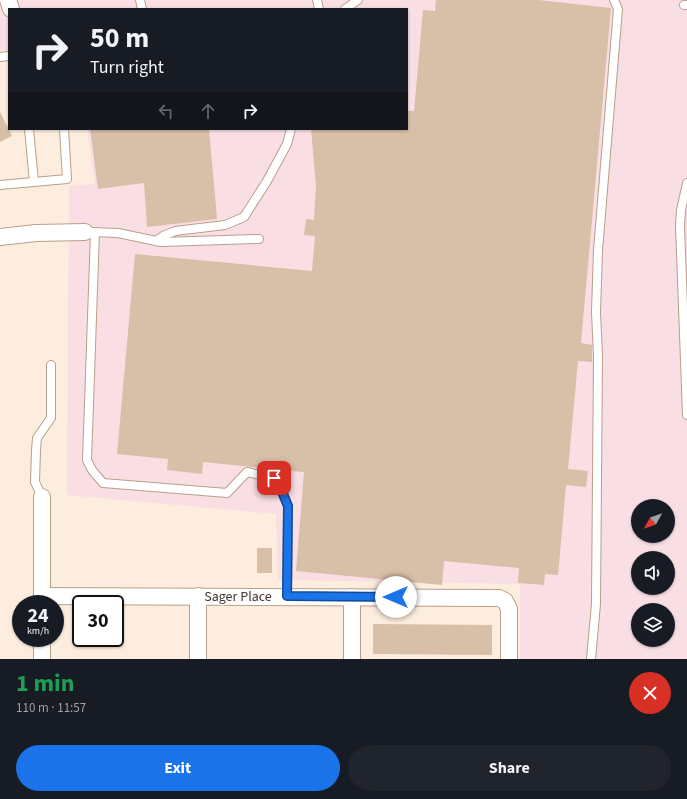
<!DOCTYPE html>
<html lang="en">
<head>
<meta charset="utf-8">
<style>
  :root { --surface:#171b24; --page:#20242c; --text:#f1f3f6; --muted:#9ea1a6; --accent:#1a73e8 }
  body { margin:0; font-family:"Source Sans 3",sans-serif; background:var(--page); color:var(--text); height:100vh; display:flex; flex-direction:column; font-size:15px; white-space:nowrap }
  * { box-sizing:border-box; margin:0 }
  p { font-size:13px; color:var(--muted) }
  .icon { flex:none; width:22px; height:22px; fill:none; stroke:currentColor; stroke-width:2; stroke-linecap:round; stroke-linejoin:round }
  .map { position:relative; height:659px; overflow:hidden }
  .sheet { display:flex; flex-direction:column; background:var(--surface); flex:1 }
  .sheet>* { flex:none }
  .banner { position:absolute; left:8px; top:8px; width:400px; height:122px; border-radius:0px; box-shadow:0 1px 3px #0004; background:#171b24; color:var(--text); overflow:hidden }
  .needle { width:26px; rotate:230deg }
  .tools { position:absolute; left:631px; top:499px; display:grid; gap:8px }
  .tools a { display:grid; place-items:center; width:44px; height:44px; border-radius:50%; background:var(--surface); box-shadow:0 1px 3px #0004; font-size:20px }
  .speed { position:absolute; left:12px; top:595px; display:flex; gap:8px; font-size:20px; font-weight:700; text-align:center }
  .speed>* { display:grid; place-content:center; width:52px; height:52px; border-radius:50%; background:var(--surface); box-shadow:0 1px 3px #0004; line-height:1 }
  .speed small { font-size:10px; font-weight:400 }
  .speed .limit { border:2px solid #111; border-radius:6px; background:#fff; color:#111 }
  .pin { position:absolute; display:grid; place-items:center; width:34px; height:34px; color:#fff; margin:-17px; border-radius:8px; box-shadow:0 2px 6px #0006 }
  .me { position:absolute; width:44px; margin:-22px; rotate:270deg; stroke-linejoin:round; filter:drop-shadow(0 0 3px #0008) }
  .turn { display:flex; align-items:center; gap:14px; height:84px; padding:0 16px; font-size:18px }
  .turn .icon { width:52px; height:52px; stroke-width:2.5 }
  .turn b { display:block; font-size:28px; line-height:34px }
  .lanes { display:flex; align-items:center; height:38px; padding:0 16px; background:#0003; justify-content:center; gap:20px; direction:ltr }
  .lanes .off { opacity:.35 }
  .round { display:grid; place-items:center; flex:none; width:42px; height:42px; border-radius:21px; background:var(--page) }
  .head { display:flex; align-items:center; justify-content:space-between; height:68px; padding:0 16px }
  h1 { font-size:24px; font-weight:700; line-height:30px; color:#1e9e55 }
  .primary-button { display:flex; gap:8px; margin-top:auto; padding:8px 16px }
  .primary-button a { flex:1; height:46px; border-radius:24px; background:var(--accent); color:#fff; font-size:16px; font-weight:700; line-height:46px; text-align:center }
  .primary-button a+a { background:var(--page); color:var(--text) }
  .map>svg:first-child { display:block }
</style>
</head>
<body>
<div class="map">
<svg width="687" height="659" viewBox="0 0 687 659">
  <rect width="100%" height="100%" fill="#fdedde"/>
  <path fill="#f9dee4" fill-rule="evenodd" d="M 0,0 L 687,0 L 687,659 L 520,659 L 520,584 L 278,580 L 276,514 L 67,495 L 69,186 L 95,184 L 87,129 L 407,129 L 407,9 L 9,9 L 9,51 L 0,51 ZM 638,506 L 668,506 L 668,536 L 638,536 ZM 638,558 L 668,558 L 668,588 L 638,588 ZM 638,610 L 668,610 L 668,640 L 638,640 Z"/>
  <g fill="#d8bfa7">
    <polygon points="436,0 539,0 611,8 581,343 592,345 592,362 578,361 568,469 588,471 586,487 566,485 558,575 545,574 544,585 518,583 519,568 444,561 442,585 296,571 304,472 203,462 202,474 167,470 168,459 117,454 135,254 312,271 315,236 304,235 306,219 314,220 316,186 311,129 407,129 407,111 414,111 423,10 435,11"/>
    <polygon points="0,112 12,136 0,142"/>
    <polygon points="90,129 209,129 217,219 147,227 144,183 98,189"/>
    <rect x="257" y="548" width="15" height="25"/>
    <polygon points="373,624 492,625 492,655 373,654"/>
  </g>
  <g fill="none" stroke-linecap="round" stroke-linejoin="round">
    <g stroke="#b8a088" stroke-width="10">
      <g id="service">
        <polyline points="140,0 142,9"/>
        <polyline points="317,0 319,9"/>
        <polyline points="684,5 687,5"/>
        <polyline points="345,9 358,0"/>
        <polyline points="0,57 9,56"/>
        <polyline points="34,182 67,179 64,129"/>
        <polyline points="687,183 681,210 680,226 687,415"/>
        <polyline points="0,185 34,182 29,129"/>
        <polyline points="90,232 118,233 161,242 259,239"/>
        <polyline points="95,232 87,460 92,470 103,483 227,493 247,472 274,478 278,482 288,506 287,596"/>
        <polyline points="156,241 163,236 175,231 225,225 244,217 267,181 287,144 291,129"/>
        <polyline points="42,497 35,482 36,450 37,438 51,418 51,365"/>
        <polyline points="591,659 596,604 598,356 596,312 598,250 618,9 614,0"/>
      </g>
    </g>
    <g stroke="#b8a088" stroke-width="18">
      <g id="minor">
        <polyline points="8,0 11,9"/>
        <polyline points="0,237 36,233 85,232"/>
        <polyline points="42,497 42,604"/>
        <polyline points="42,596 499,598 505,601 509,609 509,659"/>
        <polyline points="42,659 42,638"/>
        <polyline points="198,659 198,596"/>
        <polyline points="352,659 352,597"/>
      </g>
    </g>
    <use href="#service" stroke="#fff" stroke-width="8"/>
    <use href="#minor" stroke="#fff" stroke-width="16"/>
  </g>
  <g fill="none" stroke-linecap="round" stroke-linejoin="round">
    <g stroke="#114b97" stroke-width="10">
      <polyline id="route" points="274,478 278,482 288,506 287,596 396,597"/>
    </g>
    <use href="#route" stroke="#1a73e8" stroke-width="7"/>
  </g>
  <g text-anchor="middle" stroke-width="3" stroke-linejoin="round" paint-order="stroke">
    <g font-size="14" fill="#43392f" stroke="#fdfdfd">
      <text x="238" y="601">Sager Place</text>
    </g>
  </g>
</svg>
<div class="tools">
<a><svg class="needle" viewBox="-14 -14 28 28"><path d="M0-13l5 13h-10z" fill="#e53935"/><path d="M0 13l5-13h-10z" fill="#9ea1a6"/></svg></a>
<a><svg class="icon" aria-label="sound" viewBox="0 0 24 24"><path d="M4 9h4l5-4v14l-5-4H4zM17 9q2 3 0 6"/></svg></a>
<a><svg class="icon" aria-label="layers" viewBox="0 0 24 24"><path d="M12 4l9 5-9 5-9-5zM3 14l9 5 9-5"/></svg></a>
</div>
<div class="speed"><div>24<small>km/h</small></div><div class="limit">30</div></div>
<div class="pin" style="left:274px;top:478px;background:#d93025"><svg class="icon" aria-label="arrive" viewBox="0 0 24 24"><path d="M6 21V4h12l-3 4 3 4H6"/></svg></div>
<svg class="me" style="left:396px;top:597px" viewBox="-20 -20 40 40"><circle r="19" fill="#fff"/><path d="M0-13L10 11 0 6-10 11z" fill="#1a73e8"/></svg>
<div class="banner">
<div class="turn"><svg class="icon" aria-label="right" viewBox="0 0 24 24"><path d="M7 20v-9h11M14 6l5 5-5 5"/></svg><div><b>50 m</b>Turn right</div></div>
<div class="lanes"><svg class="icon off" aria-label="left" viewBox="0 0 24 24"><path d="M17 20v-9H6M10 6l-5 5 5 5"/></svg><svg class="icon off" aria-label="ahead" viewBox="0 0 24 24"><path d="M12 20V5M6 11l6-6 6 6"/></svg><svg class="icon" aria-label="right" viewBox="0 0 24 24"><path d="M7 20v-9h11M14 6l5 5-5 5"/></svg></div>
</div>
</div>
<section class="sheet">
<div class="head"><div><h1>1 min</h1><p>110 m · 11:57</p></div><a class="round" style="background:#d93025;color:#fff"><svg class="icon" aria-label="close" viewBox="0 0 24 24"><path d="M6 6l12 12M18 6L6 18"/></svg></a></div>
<div class="primary-button"><a>Exit</a><a>Share</a></div>
</section>
</body>
</html>
